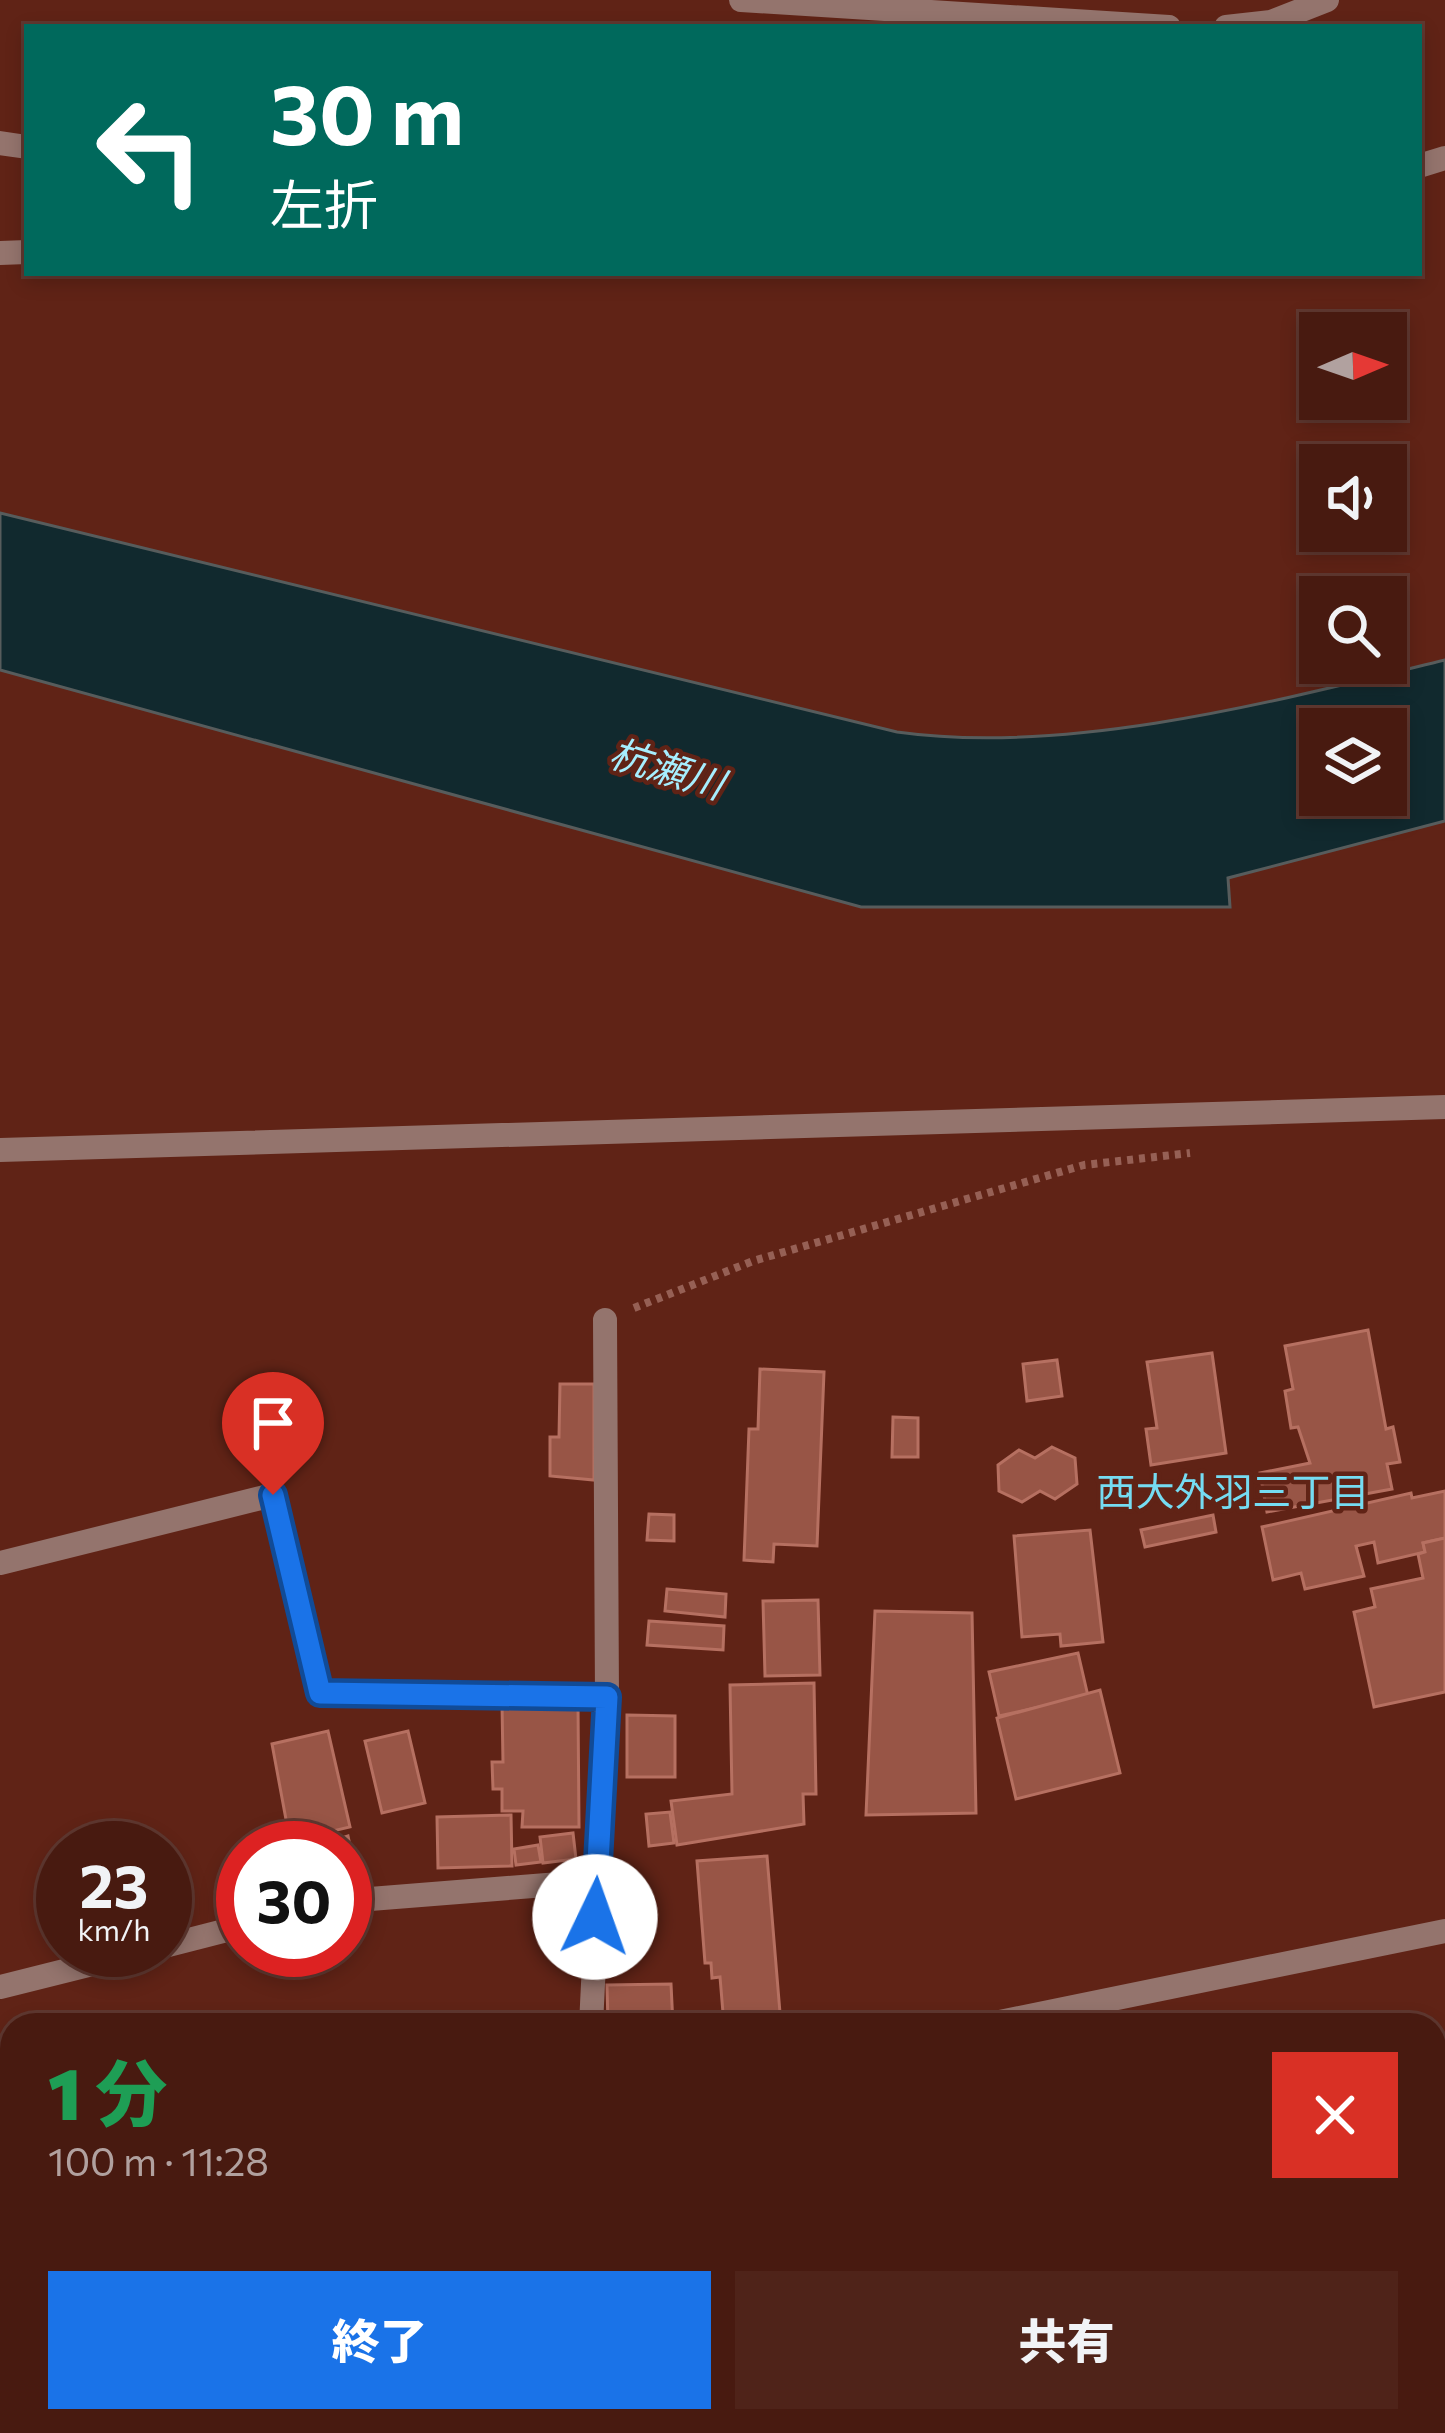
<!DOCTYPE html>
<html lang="ja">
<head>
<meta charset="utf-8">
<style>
  :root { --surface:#481a10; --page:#4f2319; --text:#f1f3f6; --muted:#b1a19f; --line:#603830; --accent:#1a73e8 }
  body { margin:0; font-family:Commissioner,"Noto Sans JP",sans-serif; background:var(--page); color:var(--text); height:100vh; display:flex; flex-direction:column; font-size:45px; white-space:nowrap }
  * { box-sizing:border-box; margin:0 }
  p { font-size:39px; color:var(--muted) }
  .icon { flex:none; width:66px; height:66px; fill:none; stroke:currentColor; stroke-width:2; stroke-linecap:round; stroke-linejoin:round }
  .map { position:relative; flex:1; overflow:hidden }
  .sheet { position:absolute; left:0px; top:2013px; width:1446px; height:420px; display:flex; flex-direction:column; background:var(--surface); border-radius:36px 36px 0 0; box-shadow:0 6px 18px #0003,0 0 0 3px var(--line) }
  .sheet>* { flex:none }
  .hud { position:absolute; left:24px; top:24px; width:1398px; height:252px; border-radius:0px; box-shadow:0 6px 18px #0003,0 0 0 3px var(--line); background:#00695c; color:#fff; overflow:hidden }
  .needle { width:78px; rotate:88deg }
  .buttons { position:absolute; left:1299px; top:312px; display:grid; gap:24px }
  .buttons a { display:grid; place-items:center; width:108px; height:108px; border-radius:0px; background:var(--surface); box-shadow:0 6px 18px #0003,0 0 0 3px var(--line); font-size:60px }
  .speed { position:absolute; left:36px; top:1821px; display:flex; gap:24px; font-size:60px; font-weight:700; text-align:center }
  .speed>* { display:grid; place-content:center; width:156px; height:156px; border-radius:50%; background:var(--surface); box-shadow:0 6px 18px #0003,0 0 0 3px var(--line); line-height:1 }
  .speed small { font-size:30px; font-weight:400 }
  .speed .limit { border:18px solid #d22; background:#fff; color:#111 }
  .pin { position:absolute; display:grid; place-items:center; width:102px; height:102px; color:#fff; margin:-123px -51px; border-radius:50% 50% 50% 0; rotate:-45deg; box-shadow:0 0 12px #0007 }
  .pin .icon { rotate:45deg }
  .me { position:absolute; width:132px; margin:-66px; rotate:3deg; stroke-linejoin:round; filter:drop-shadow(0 0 9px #0008) }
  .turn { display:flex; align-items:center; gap:42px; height:252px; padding:0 48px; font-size:54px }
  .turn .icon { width:156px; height:156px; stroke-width:2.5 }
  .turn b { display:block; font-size:84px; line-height:102px }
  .round { display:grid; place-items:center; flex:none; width:126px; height:126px; border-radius:0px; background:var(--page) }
  .headline { display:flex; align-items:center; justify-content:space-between; height:204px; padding:0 48px }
  h1 { font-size:72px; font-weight:800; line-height:90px; color:#1e9e55 }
  .cta { display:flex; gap:24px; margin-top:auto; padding:24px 48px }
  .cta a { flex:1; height:138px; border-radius:0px; background:var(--accent); color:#fff; font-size:48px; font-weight:800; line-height:138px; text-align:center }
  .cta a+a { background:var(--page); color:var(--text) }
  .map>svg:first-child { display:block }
</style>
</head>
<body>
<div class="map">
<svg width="1445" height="2433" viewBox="0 0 1445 2433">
  <rect width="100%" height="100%" fill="#602316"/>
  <path fill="#11292e" stroke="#575c5c" stroke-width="3" fill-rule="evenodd" d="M 0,513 L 897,732 C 1069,756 1277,701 1445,660 L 1445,821 L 1228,878 L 1230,907 L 861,907 L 0,670 ZM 1320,729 L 1386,729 L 1386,795 L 1320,795 Z"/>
  <g fill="#985546" stroke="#b67061" stroke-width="3">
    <polygon points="1368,1330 1386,1429 1393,1427 1400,1462 1387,1464 1392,1489 1267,1512 1260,1473 1310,1463 1298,1427 1291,1428 1285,1391 1293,1389 1285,1346"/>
    <polygon points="1212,1353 1226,1453 1151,1465 1146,1429 1157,1428 1147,1362"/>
    <polygon points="1057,1360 1062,1396 1027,1401 1023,1364"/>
    <polygon points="760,1369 824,1372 817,1546 774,1544 773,1562 744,1560 749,1429 758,1429"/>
    <polygon points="560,1384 594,1384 594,1480 550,1476 550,1437 559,1437"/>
    <polygon points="893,1417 918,1418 918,1457 892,1457"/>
    <polygon points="1052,1447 1075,1458 1077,1484 1055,1499 1040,1491 1022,1502 999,1491 998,1465 1019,1450 1035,1458"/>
    <polygon points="1445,1491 1445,1538 1423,1543 1425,1552 1378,1563 1374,1542 1356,1546 1364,1576 1305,1589 1301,1573 1273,1580 1262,1527 1411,1493 1412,1498"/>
    <polygon points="649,1514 674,1515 674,1541 647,1540"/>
    <polygon points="1213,1515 1216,1532 1145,1547 1141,1530"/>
    <polygon points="1090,1530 1103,1642 1061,1646 1060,1634 1022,1637 1014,1536"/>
    <polygon points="1445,1538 1445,1692 1374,1707 1354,1612 1375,1607 1371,1589 1423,1578 1418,1554 1425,1552 1423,1543"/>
    <polygon points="667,1589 726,1594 725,1617 665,1611"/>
    <polygon points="818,1600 820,1675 765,1676 763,1601"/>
    <polygon points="875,1611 972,1613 976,1813 866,1815"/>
    <polygon points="649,1621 724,1626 723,1650 647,1645"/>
    <polygon points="1078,1653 1088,1696 999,1716 989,1672"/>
    <polygon points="814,1683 816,1794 803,1794 804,1824 677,1845 671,1801 732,1794 730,1685"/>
    <polygon points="1100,1690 1120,1773 1016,1799 997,1718"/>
    <polygon points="502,1704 578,1704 579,1827 522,1827 523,1811 502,1811 502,1789 493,1789 492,1762 503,1762"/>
    <polygon points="627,1715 675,1716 675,1777 627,1777"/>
    <polygon points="328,1731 350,1827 290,1841 272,1744"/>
    <polygon points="408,1731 425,1803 382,1813 365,1741"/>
    <polygon points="670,1812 674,1843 649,1846 646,1814"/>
    <polygon points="511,1815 512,1866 438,1868 437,1817"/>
    <polygon points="573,1833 576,1859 543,1863 540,1837"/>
    <polygon points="348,1836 356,1873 345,1875 345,1848 310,1848"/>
    <polygon points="538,1845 541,1862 516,1865 514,1849"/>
    <polygon points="767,1856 781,2025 724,2025 720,1977 712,1978 711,1963 705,1963 697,1861"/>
    <polygon points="671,1984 673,2025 608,2025 607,1985"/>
    <polygon points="12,2142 12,2182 0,2185 0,2145"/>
    <polygon points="1445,2402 1445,2433 1322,2433 1370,2421 1434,2421 1434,2405"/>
  </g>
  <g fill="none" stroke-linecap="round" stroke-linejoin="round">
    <polyline stroke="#966055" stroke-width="8" stroke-dasharray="6 6" stroke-linecap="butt" points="634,1308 753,1261 1084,1165 1190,1153"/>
    <g stroke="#94746d" stroke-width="24">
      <polyline points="741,0 1169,27"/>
      <polyline points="1226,27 1271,22 1327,0"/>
      <polyline points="0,143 27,147"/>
      <polyline points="1419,166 1445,158"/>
      <polyline points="0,253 27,252"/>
      <polyline points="0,1150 1445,1107"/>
      <polyline points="0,1563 273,1495 320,1693 607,1697"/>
      <polyline points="345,1901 597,1881"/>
      <polyline points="165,1946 243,1926"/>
      <polyline points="0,1987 148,1950"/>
      <polyline points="591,2025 607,1697 605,1320"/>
      <polyline points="985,2025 1445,1931"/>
      <polyline points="0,2227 12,2225"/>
    </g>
    <g stroke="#b9887e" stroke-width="14">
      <g id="rail">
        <polyline points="1434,2197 1445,2194"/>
        <polyline points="462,2433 512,2421"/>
      </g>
    </g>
    <use href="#rail" stroke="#602316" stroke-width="9" stroke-dasharray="27" stroke-linecap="butt"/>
  </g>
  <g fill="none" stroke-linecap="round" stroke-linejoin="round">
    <g stroke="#114b97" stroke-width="30">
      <polyline id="route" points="273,1495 320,1693 607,1697 595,1917"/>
    </g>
    <use href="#route" stroke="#1a73e8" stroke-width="21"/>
  </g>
  <g text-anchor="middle" stroke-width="9" stroke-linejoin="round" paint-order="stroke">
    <g font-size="39" font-style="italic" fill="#a6eefe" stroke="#602316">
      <text transform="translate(667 769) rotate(17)" y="14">杭瀬川</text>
    </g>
    <g font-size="39" fill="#75dcf2" stroke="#602316">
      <text x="1233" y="1506">西大外羽三丁目</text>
    </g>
  </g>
</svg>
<div class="buttons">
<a><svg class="needle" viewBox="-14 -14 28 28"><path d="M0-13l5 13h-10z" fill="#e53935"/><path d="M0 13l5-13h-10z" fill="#b1a19f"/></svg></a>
<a><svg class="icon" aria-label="sound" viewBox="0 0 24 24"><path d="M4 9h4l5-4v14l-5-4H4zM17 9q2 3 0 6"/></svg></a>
<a><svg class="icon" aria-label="search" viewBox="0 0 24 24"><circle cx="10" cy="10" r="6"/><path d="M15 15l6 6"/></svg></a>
<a><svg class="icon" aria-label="layers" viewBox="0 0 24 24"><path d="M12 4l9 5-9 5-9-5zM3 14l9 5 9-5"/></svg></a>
</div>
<div class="speed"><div>23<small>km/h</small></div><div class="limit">30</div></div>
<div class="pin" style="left:273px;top:1495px;background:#d93025"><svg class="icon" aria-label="arrive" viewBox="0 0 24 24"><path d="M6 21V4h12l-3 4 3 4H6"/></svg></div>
<svg class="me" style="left:595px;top:1917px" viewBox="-20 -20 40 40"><circle r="19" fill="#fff"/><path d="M0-13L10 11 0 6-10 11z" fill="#1a73e8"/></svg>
<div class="hud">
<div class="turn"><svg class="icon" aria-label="left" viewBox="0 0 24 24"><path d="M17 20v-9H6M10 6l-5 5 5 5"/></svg><div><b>30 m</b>左折</div></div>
</div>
<section class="sheet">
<div class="headline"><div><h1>1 分</h1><p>100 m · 11:28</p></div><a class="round" style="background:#d93025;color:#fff"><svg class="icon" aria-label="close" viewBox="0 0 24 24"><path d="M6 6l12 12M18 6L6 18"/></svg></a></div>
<div class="cta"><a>終了</a><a>共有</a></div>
</section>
</div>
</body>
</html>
